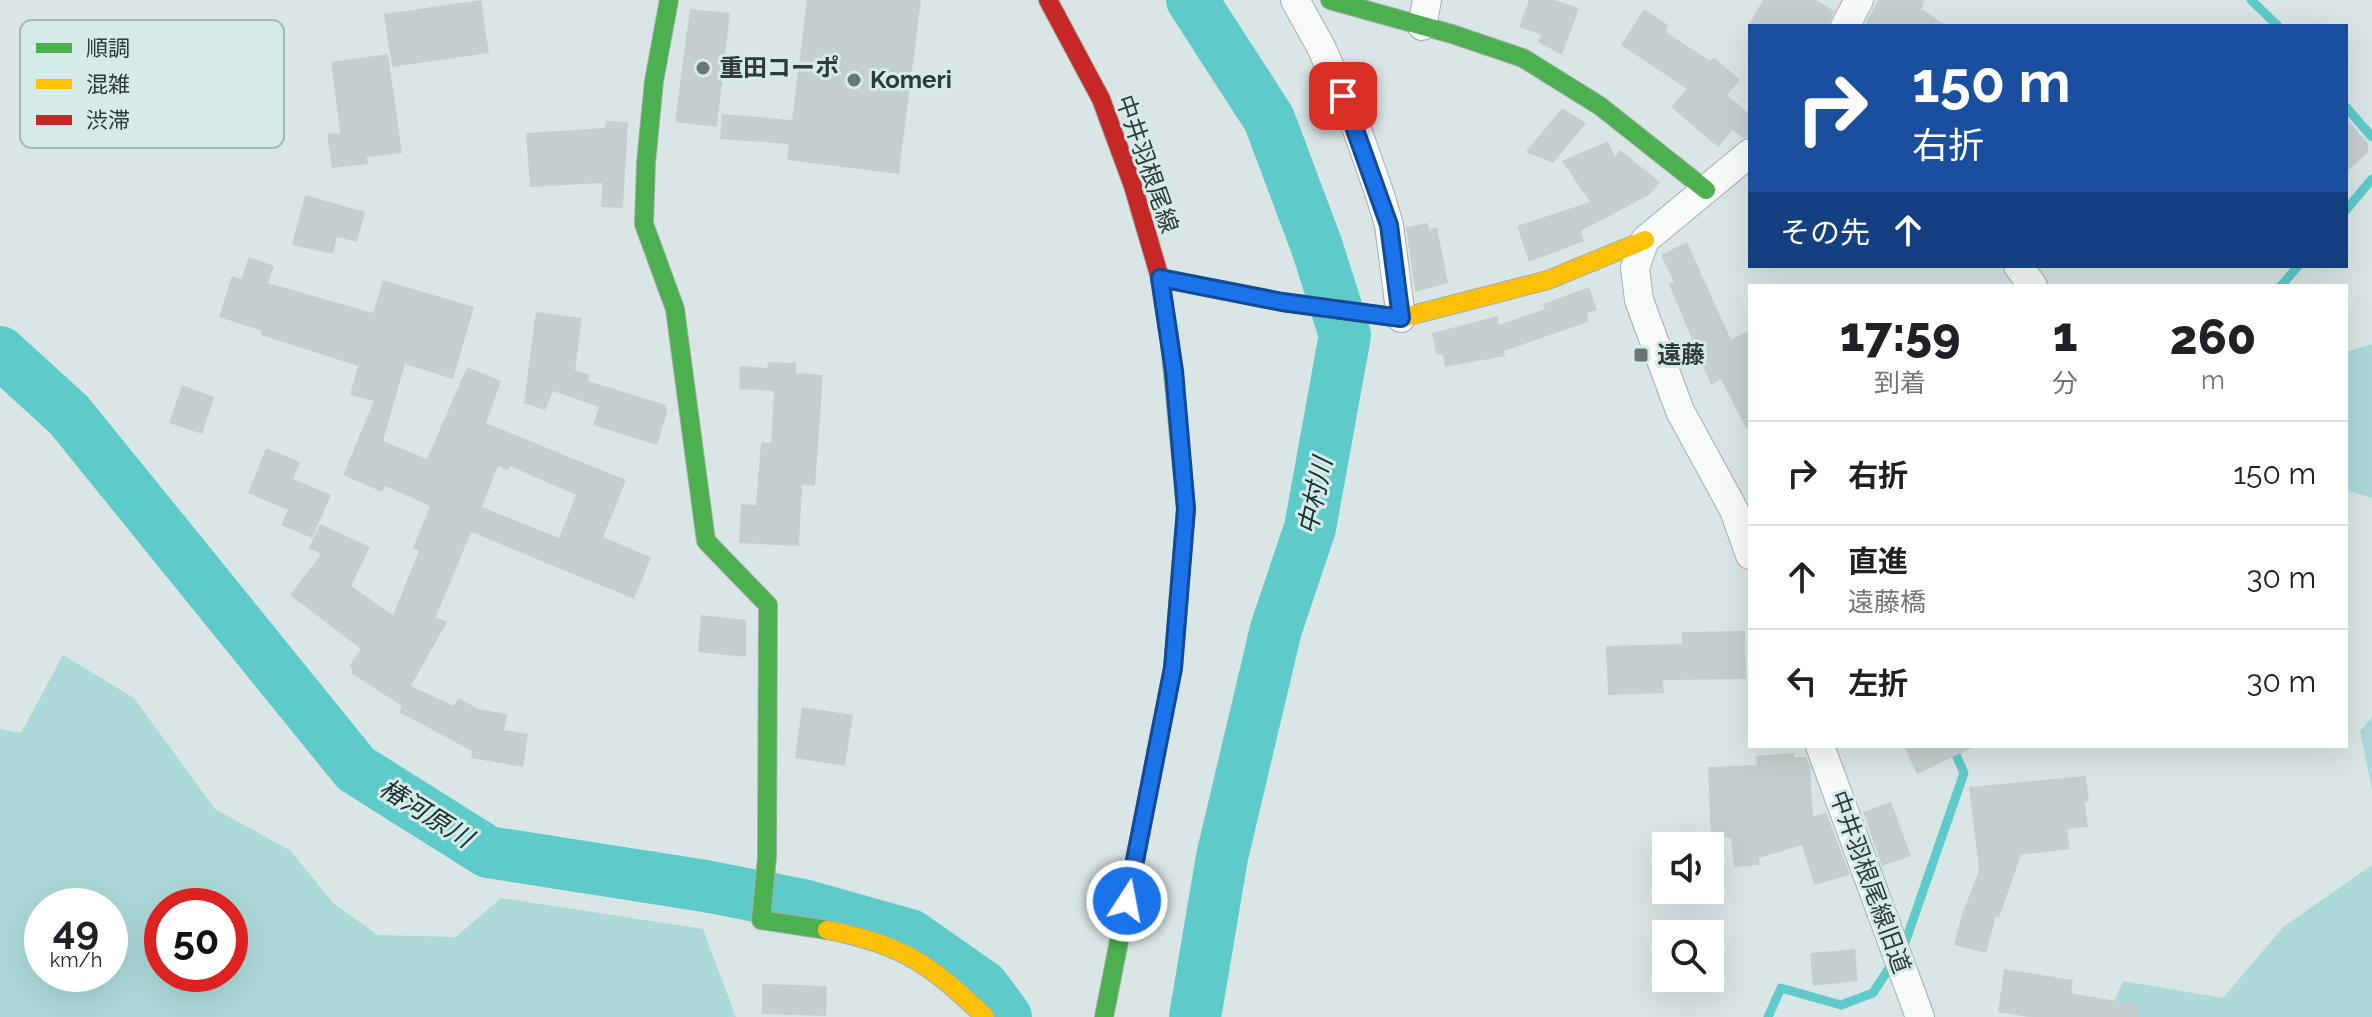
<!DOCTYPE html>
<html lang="ja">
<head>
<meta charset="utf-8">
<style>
  :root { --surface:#fff; --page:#f6f6f6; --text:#202124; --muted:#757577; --line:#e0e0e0 }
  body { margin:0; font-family:Raleway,"Noto Sans JP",sans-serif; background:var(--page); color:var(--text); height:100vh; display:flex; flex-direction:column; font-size:30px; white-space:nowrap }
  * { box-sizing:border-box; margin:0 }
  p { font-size:26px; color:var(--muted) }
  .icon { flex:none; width:44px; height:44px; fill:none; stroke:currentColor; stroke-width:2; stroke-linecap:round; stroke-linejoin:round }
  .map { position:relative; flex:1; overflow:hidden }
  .drawer { position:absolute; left:1748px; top:284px; width:600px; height:464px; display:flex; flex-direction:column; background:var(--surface); border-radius:0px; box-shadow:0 8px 32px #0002 }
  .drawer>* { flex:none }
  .top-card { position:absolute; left:1748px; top:24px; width:600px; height:244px; border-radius:0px; box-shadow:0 8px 32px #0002; background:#1a4fa0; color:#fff; overflow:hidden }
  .fabs { position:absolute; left:1652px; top:832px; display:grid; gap:16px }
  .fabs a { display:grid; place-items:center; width:72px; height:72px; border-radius:0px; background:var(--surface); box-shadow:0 8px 32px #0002; font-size:40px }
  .speed { position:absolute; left:24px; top:888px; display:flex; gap:16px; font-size:40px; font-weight:700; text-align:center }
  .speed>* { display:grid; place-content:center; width:104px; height:104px; border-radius:50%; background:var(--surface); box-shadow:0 8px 32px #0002; line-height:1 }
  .speed small { font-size:20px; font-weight:400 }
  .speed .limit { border:12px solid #d22; background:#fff; color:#111 }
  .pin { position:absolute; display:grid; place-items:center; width:68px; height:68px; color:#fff; margin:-34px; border-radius:16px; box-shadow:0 4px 12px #0006 }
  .me { position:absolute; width:88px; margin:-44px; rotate:11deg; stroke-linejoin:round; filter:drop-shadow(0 0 6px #0008) }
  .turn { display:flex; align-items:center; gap:28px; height:168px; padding:0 32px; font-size:36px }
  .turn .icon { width:104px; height:104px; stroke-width:2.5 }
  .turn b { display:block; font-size:56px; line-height:68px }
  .then { display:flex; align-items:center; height:76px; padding:0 32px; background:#0003; gap:16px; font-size:30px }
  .eta { display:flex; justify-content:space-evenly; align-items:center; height:136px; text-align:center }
  .eta b { font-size:48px; font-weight:800; line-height:56px }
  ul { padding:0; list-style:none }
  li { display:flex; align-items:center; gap:24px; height:104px; padding:0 32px; border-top:2px solid var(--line) }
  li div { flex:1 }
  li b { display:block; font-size:30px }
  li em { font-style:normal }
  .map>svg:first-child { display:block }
</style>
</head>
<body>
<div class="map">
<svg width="2372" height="1017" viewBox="0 0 2372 1017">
  <rect width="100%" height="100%" fill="#dae6e6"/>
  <g fill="#acdad9" fill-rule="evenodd">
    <polygon points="2372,344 2372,498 2346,490 2346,352"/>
    <path d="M 63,655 L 134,698 L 215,809 L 291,851 L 333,903 L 378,935 L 456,937 L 501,898 L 703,929 L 736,1017 L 0,1017 L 0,729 L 21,733 ZM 42,906 L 110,906 L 110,974 L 42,974 ZM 162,906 L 230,906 L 230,974 L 162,974 Z"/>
    <polygon points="2372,717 2372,790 2360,731"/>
    <polygon points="2372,865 2372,1017 2108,1017 2123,981 2223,998 2283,927"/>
  </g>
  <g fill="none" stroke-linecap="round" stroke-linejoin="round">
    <g stroke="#5ecbca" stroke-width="9">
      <polyline points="2251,0 2278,26"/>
      <polyline points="2346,107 2372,137"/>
      <polyline points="2346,210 2372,179"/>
      <polyline points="2281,286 2298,266"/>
      <polyline points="1901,949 1906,940 1964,773 1952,746"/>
      <polyline points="1768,1017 1781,988 1841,1005 1873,993 1893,962"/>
    </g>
    <g stroke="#5ecbca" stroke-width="52">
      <polyline points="1192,0 1269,119 1317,247 1345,335 1310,528 1276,629 1222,857 1195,1017"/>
      <polyline points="0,352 69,415 356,769 488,852 705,886 803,905 910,935 983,986 1006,1017"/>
    </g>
  </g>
  <g fill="#c6cfcf" fill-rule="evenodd">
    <polygon points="481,0 489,53 392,67 384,14"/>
    <polygon points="807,0 921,0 899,174 787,160 789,144 720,139 722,114 792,120"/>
    <polygon points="1529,0 1555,0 1579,8 1562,55 1538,42 1541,35 1519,27"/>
    <polygon points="1763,0 1816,0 1834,11 1828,26 1748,26"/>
    <polygon points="1878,0 1924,0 1922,9 1947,26 1864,26"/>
    <polygon points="690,9 730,13 717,127 675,122"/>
    <polygon points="1644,9 1668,25 1666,32 1710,61 1714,57 1740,80 1727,95 1750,115 1750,136 1743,138 1733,130 1718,147 1671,107 1687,89 1621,45"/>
    <polygon points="388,54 402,153 367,157 368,164 332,168 327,134 340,133 331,62"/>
    <polygon points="1562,108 1586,123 1553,163 1526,152"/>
    <polygon points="2346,118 2368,144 2368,153 2346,172"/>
    <polygon points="606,121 628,122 623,208 601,207 602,183 530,187 526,133 605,128"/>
    <polygon points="1608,141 1615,157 1620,150 1660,182 1649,195 1581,231 1584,241 1529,262 1517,226 1590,202 1562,161"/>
    <polygon points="305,195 365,212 357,242 337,237 333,254 292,245"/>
    <polygon points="1428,223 1429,229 1437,228 1448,283 1415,292 1406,227"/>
    <polygon points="1687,242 1731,340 1750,330 1750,436 1721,379 1711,385 1669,284 1674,282 1661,255"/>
    <path d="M 249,257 L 274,266 L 268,283 L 373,313 L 383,280 L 474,307 L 453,379 L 405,364 L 383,441 L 427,459 L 467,367 L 501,381 L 486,423 L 626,480 L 603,537 L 651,557 L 634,599 L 471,532 L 436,617 L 447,622 L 411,686 L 454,706 L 458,698 L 479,709 L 507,714 L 504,730 L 528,734 L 523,767 L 471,758 L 472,751 L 399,712 L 402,706 L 351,673 L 353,669 L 349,666 L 361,649 L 290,595 L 321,554 L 309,548 L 320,524 L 370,547 L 351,586 L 393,615 L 419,551 L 413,548 L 430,506 L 385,486 L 382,492 L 343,475 L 374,401 L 350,395 L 358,366 L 261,335 L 262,331 L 219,317 L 232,276 L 241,279 ZM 498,466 L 508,470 L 510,466 L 576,495 L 559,538 L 482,507 Z"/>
    <polygon points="1589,287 1597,310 1587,313 1588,322 1504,351 1505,356 1445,367 1443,355 1436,354 1432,333 1498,316 1499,325 1545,309 1543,304"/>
    <polygon points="536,312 582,318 575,370 590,375 588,381 666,405 667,413 657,445 593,425 599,407 553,391 545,410 524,403"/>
    <polygon points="768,362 796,363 796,373 823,375 815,486 802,485 799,546 739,543 741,504 756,505 761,442 771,443 774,391 739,389 740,366 767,368"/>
    <polygon points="182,385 214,397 202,434 169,423"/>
    <polygon points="266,448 300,462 293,479 331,495 312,538 281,525 288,510 248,493"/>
    <polygon points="701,615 746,620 746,657 698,652"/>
    <polygon points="1745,631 1746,679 1663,680 1664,693 1608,695 1606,646 1682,644 1681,632"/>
    <polygon points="802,707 853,715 845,766 795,758"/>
    <polygon points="1904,746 1976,746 1917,774"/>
    <polygon points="1794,753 1794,757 1806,757 1810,767 1813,817 1826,812 1850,875 1814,885 1802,845 1759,858 1760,865 1734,867 1731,838 1711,838 1708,767 1757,765 1756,756"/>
    <polygon points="2086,776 2089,802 2085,802 2088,827 2067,829 2070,849 2021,855 1999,918 1996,916 1986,953 1954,945 1962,914 1979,871 1969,787"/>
    <polygon points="1891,802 1911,856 1882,866 1863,812"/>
    <polygon points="1855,949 1858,981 1813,986 1810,953"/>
    <polygon points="2004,969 2073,980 2071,993 2138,1005 2137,1017 2028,1017 1998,1012"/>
    <polygon points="762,984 827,986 826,1016 762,1014"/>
  </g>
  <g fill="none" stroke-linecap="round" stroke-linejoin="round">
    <g stroke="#a5aeae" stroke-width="30">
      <g id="street">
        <polyline points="1295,0 1321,47 1354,121 1380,195 1389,225 1401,318"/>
        <polyline points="1422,26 1427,0"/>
        <polyline points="1845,26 1859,0"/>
        <polyline points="1750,153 1645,240 1635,268 1639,300 1680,411 1734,510 1750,555"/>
        <polyline points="2018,266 2033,286"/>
        <polyline points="1820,746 1920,1017"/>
      </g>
    </g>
    <g stroke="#a5aeae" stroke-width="20">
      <g id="fast">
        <polyline points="669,0 654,81 646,163 644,224 675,309 706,541 768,605 767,857 761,920 827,930"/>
        <polyline points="1330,0 1452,34 1523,58 1600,106 1706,190"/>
        <polyline points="1104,1017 1173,668 1186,509 1170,343"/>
      </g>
    </g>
    <g stroke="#a5aeae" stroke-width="20">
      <g id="slow">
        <polyline points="1160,278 1282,302 1401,318 1548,280 1645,240"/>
        <path d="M 827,930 C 902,944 931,965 985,1017"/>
      </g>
    </g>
    <g stroke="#a5aeae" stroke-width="20">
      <polyline id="jam" points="1048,0 1101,99 1133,186 1160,278 1170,343"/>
    </g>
    <use href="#street" stroke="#f9fbfb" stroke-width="28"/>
    <use href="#fast" stroke="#4caf50" stroke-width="18"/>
    <use href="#slow" stroke="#ffc107" stroke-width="18"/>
    <use href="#jam" stroke="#c62828" stroke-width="18"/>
  </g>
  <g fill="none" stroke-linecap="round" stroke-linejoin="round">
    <g stroke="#114b97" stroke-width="20">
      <polyline id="route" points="1127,901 1173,668 1186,509 1174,371 1160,278 1282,302 1401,318 1389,225 1343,96"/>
    </g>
    <use href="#route" stroke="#1a73e8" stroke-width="14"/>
  </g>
  <g fill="#6c7676" stroke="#d5ebea" stroke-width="3">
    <circle cx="703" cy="68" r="8"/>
    <circle cx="854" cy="80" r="8"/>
    <rect x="1633" y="347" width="16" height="16" rx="4"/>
  </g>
  <g text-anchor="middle" stroke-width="6" stroke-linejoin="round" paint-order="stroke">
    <g font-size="24" font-weight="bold" fill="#313939" stroke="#d5ebea" text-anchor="start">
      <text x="719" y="76">重田コーポ</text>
      <text x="870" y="88">Komeri</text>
      <text x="1657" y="363">遠藤</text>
    </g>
    <g font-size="24" fill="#313939" stroke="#d5ebea">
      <text transform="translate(1147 164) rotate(71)" y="8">中井羽根尾線</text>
      <text transform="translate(1870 882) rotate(70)" y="8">中井羽根尾線旧道</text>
    </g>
    <g font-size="26" font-style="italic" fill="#18302f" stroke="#d5ebea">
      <text transform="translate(1315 496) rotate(-78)" y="9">中村川</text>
      <text transform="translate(426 813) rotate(32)" y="9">椿河原川</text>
    </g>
  </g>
  <rect x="20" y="20" width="264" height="128" rx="12" fill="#d5ebea" stroke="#a4b6b5" stroke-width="2"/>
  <rect x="36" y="43" width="36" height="10" fill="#4caf50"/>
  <rect x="36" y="79" width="36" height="10" fill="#ffc107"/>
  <rect x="36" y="115" width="36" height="10" fill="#c62828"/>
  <g font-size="22" fill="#313939">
    <text x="86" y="56">順調</text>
    <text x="86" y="92">混雑</text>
    <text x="86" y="128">渋滞</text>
  </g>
</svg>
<div class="fabs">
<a><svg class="icon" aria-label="sound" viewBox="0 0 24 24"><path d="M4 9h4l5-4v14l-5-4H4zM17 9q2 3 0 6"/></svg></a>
<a><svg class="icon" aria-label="search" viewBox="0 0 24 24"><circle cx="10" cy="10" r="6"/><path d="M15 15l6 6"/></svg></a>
</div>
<div class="speed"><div>49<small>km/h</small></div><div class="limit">50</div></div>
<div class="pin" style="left:1343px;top:96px;background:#d93025"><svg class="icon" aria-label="arrive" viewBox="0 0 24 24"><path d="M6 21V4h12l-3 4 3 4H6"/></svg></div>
<svg class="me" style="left:1127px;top:901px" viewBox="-20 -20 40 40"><circle r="17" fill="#1a73e8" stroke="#fff" stroke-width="3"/><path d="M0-11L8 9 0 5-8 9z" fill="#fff"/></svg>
<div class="top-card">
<div class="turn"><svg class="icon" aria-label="right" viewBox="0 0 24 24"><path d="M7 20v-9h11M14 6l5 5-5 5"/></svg><div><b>150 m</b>右折</div></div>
<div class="then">その先<svg class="icon" aria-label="ahead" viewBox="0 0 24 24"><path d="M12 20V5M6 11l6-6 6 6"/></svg></div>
</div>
<section class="drawer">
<div class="eta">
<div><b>17:59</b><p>到着</p></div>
<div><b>1</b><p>分</p></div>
<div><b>260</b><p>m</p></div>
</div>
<ul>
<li><svg class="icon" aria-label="right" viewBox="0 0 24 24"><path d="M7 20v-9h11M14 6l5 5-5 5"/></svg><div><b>右折</b></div><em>150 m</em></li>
<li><svg class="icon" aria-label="ahead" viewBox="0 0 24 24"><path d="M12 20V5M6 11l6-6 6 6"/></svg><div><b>直進</b><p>遠藤橋</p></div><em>30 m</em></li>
<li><svg class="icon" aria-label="left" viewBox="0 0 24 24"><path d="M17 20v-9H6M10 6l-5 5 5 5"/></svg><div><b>左折</b></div><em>30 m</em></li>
</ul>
</section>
</div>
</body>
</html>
